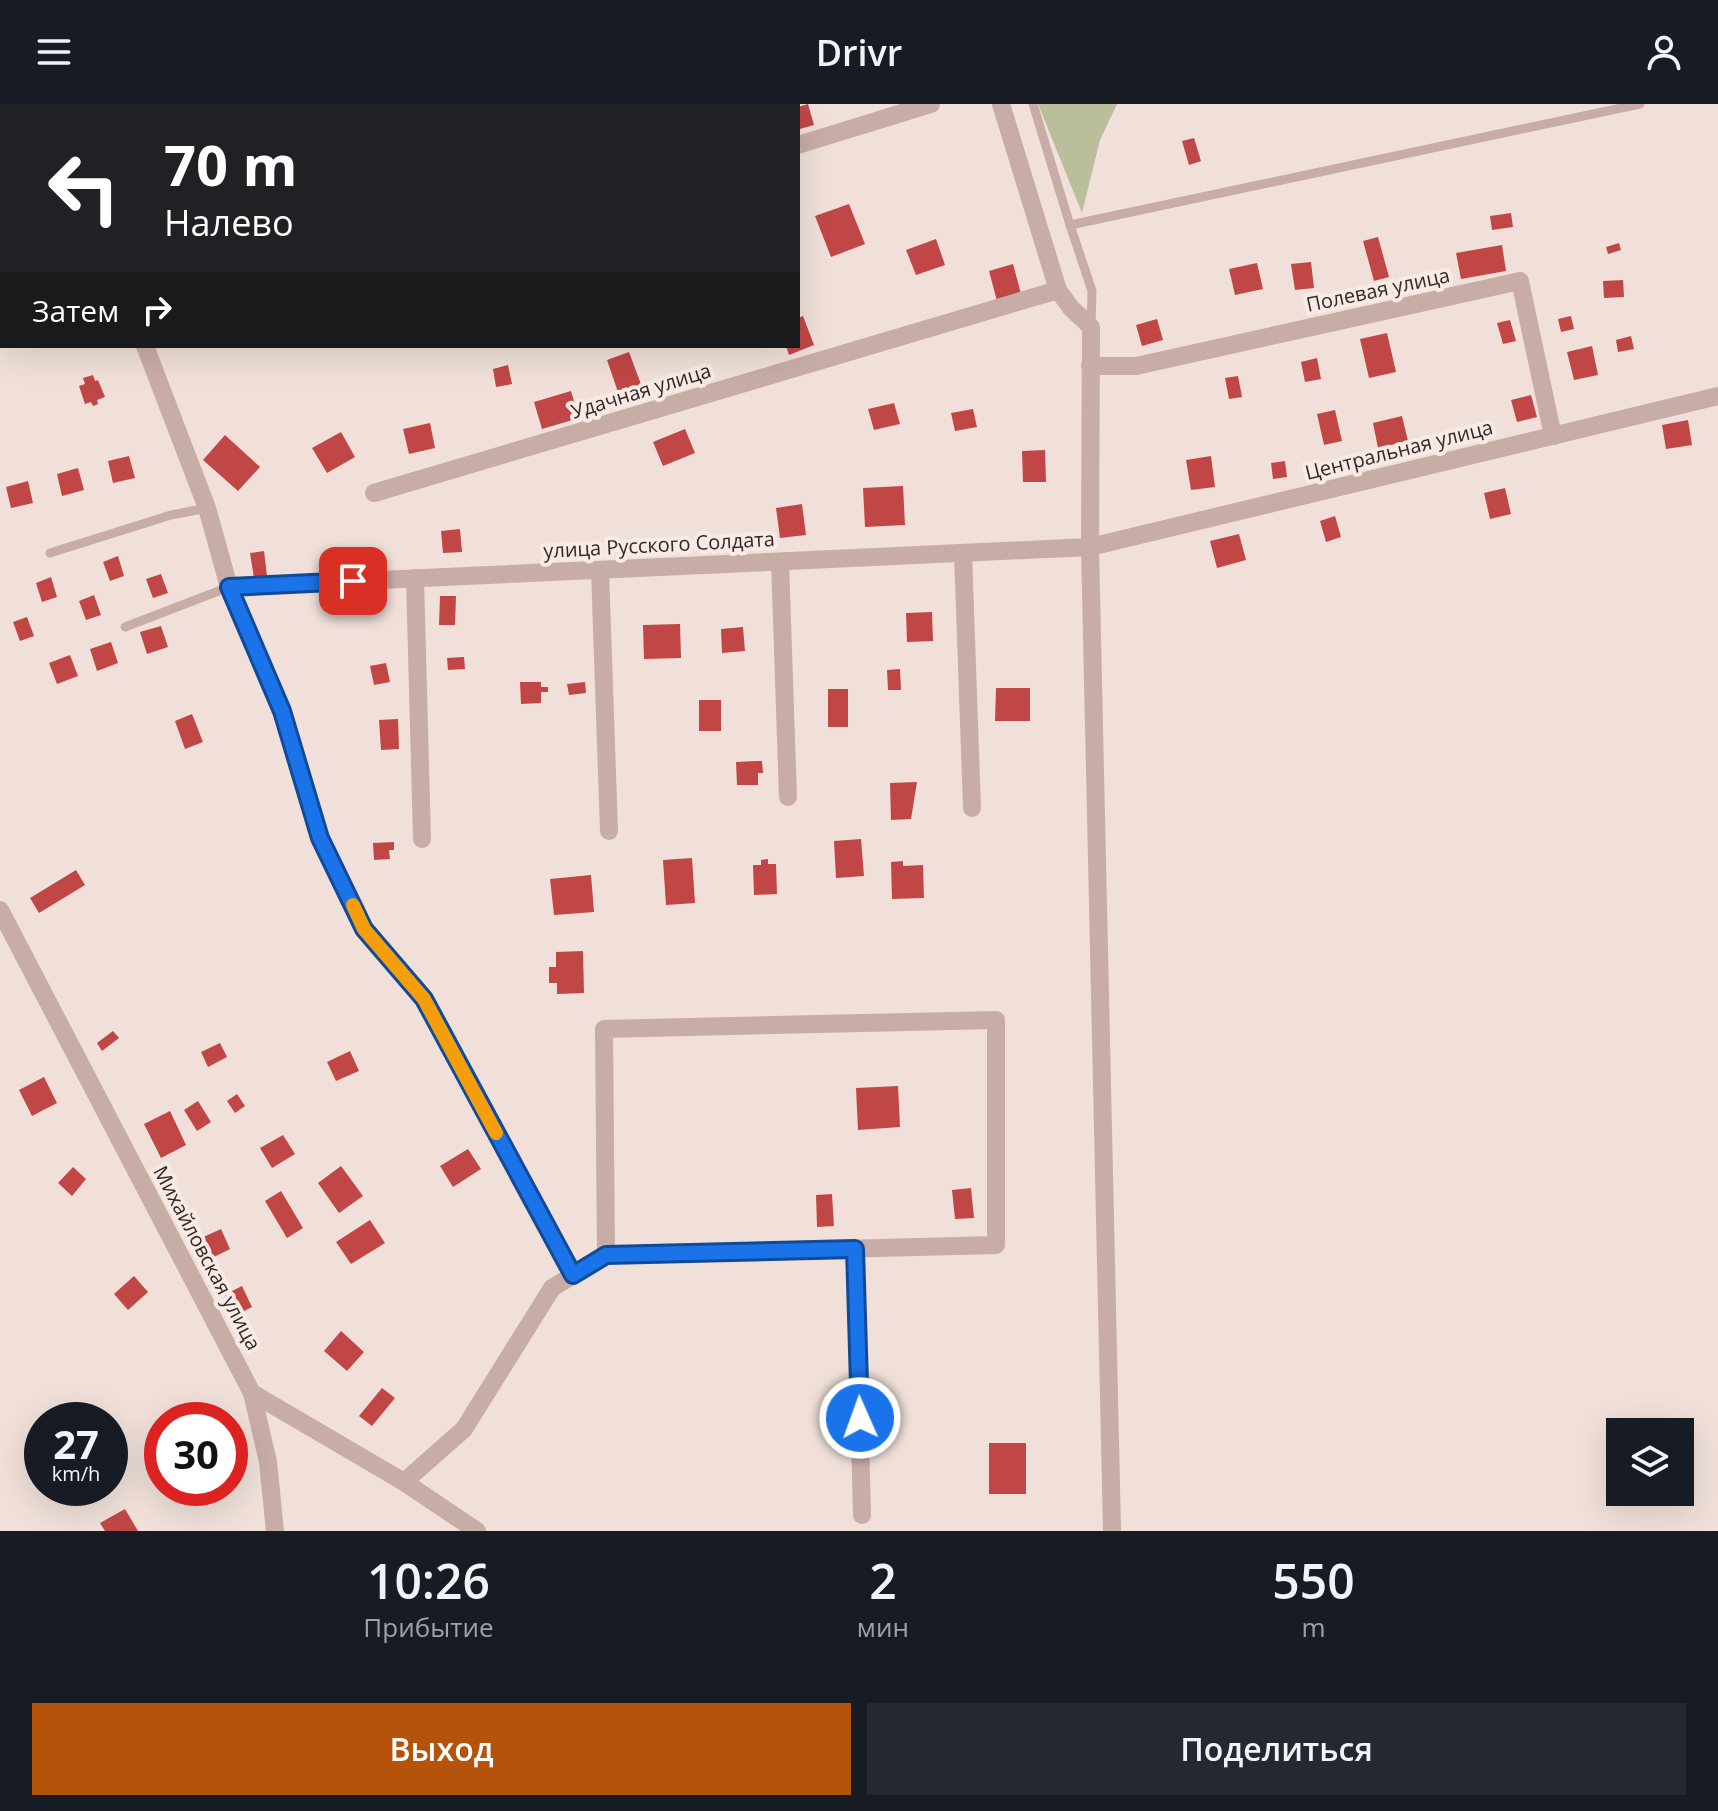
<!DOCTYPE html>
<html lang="ru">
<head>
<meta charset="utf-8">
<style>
  :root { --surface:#171b24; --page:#242831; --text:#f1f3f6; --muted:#9ea1a6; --accent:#b45309 }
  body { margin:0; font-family:"Open Sans",sans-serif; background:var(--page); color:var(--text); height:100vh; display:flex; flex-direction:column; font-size:30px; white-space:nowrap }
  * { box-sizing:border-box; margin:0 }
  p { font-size:26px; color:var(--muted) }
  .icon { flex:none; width:44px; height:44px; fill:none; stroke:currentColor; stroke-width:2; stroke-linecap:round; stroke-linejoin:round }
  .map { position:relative; height:1427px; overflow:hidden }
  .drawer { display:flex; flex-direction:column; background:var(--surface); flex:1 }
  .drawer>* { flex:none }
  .top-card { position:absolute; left:0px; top:0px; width:800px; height:244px; box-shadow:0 8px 32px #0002; background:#202124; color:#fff; overflow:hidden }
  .fabs { position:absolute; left:1606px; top:1314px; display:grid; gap:16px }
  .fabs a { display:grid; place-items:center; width:88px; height:88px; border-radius:0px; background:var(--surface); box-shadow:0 8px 32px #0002; font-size:40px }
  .speed { position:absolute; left:24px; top:1298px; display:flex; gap:16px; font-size:40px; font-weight:700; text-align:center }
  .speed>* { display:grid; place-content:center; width:104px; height:104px; border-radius:50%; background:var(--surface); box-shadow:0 8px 32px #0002; line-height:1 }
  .speed small { font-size:20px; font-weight:400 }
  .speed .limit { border:12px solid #d22; background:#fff; color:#111 }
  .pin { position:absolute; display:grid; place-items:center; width:68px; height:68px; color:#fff; margin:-34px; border-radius:16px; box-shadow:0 4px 12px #0006 }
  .me { position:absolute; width:88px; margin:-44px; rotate:358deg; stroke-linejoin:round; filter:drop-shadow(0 0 6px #0008) }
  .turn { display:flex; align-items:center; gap:28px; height:168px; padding:0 32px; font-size:36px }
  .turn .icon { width:104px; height:104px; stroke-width:2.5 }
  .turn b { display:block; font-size:56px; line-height:68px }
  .then { display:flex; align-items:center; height:76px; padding:0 32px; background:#0003; gap:16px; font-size:30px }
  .eta { display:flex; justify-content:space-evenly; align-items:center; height:136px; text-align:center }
  .eta b { font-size:48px; font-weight:600; line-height:56px }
  .primary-button { display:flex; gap:16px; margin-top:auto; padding:16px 32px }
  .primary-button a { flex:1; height:92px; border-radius:0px; background:var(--accent); color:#fff; font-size:32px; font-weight:600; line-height:92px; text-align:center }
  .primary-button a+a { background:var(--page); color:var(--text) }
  header { display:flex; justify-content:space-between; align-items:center; height:104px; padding:0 32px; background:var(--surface); font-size:36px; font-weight:600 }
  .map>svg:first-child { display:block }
</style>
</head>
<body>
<header><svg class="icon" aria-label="menu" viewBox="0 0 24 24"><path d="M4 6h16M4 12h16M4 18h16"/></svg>Drivr<svg class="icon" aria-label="person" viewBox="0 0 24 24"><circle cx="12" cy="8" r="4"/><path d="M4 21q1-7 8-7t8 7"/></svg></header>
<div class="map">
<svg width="1718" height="1427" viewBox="0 0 1718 1427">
  <rect width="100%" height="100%" fill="#f0e0d9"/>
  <polygon fill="#bbbe9a" points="1038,0 1117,0 1100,36 1082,109"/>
  <g fill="#c14746">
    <polygon points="808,0 814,21 800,25 798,3"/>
    <polygon points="1194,34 1201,57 1189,61 1182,37"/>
    <polygon points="849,100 865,140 831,153 815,112"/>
    <polygon points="1511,109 1513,123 1492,126 1490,112"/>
    <polygon points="1378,133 1389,173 1374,177 1363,137"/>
    <polygon points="936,135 945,161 916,171 906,146"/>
    <polygon points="1619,139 1621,146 1608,150 1606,143"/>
    <polygon points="1502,141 1506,167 1461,175 1456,149"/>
    <polygon points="1311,158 1314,184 1295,186 1291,160"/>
    <polygon points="1257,159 1263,185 1235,191 1229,165"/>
    <polygon points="1013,160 1021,190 997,197 989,167"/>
    <polygon points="1623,176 1624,193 1604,194 1603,177"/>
    <polygon points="803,212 814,241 789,251 786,242 798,242 798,214"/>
    <polygon points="1571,212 1574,225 1561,228 1558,215"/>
    <polygon points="1157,215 1163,236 1142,242 1136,221"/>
    <polygon points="1510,216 1516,237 1503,240 1497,219"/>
    <polygon points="1387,229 1396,268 1369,274 1360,235"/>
    <polygon points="1631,232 1634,245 1618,248 1616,236"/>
    <polygon points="1592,242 1598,271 1574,276 1567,248"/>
    <polygon points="629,248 642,283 619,291 607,256"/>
    <polygon points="1317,254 1321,275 1305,278 1301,258"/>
    <polygon points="508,261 512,280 496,283 493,265"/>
    <polygon points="93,271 95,277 98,276 105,293 97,296 98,300 93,302 91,298 85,300 79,282 85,280 83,274"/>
    <polygon points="1238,272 1242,293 1229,295 1225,274"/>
    <polygon points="571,287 579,314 542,325 534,298"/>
    <polygon points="1531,291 1537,313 1517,318 1511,296"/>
    <polygon points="894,299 900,320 874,326 868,305"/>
    <polygon points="973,305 977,323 955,327 951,309"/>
    <polygon points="1335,306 1342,337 1324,341 1317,310"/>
    <polygon points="1402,312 1408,337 1378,344 1373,319"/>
    <polygon points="1688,316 1692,341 1666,345 1662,321"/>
    <polygon points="430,319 435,344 409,350 403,325"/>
    <polygon points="685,325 695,349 663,362 653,338"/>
    <polygon points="341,328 355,353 327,369 312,344"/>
    <polygon points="225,331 260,363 238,387 203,356"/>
    <polygon points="1045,346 1046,378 1023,378 1022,347"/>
    <polygon points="129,352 135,374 113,379 108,357"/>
    <polygon points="1211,352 1215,383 1191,386 1186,356"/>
    <polygon points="1285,357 1287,373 1273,375 1271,359"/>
    <polygon points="78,364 84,386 62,392 57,370"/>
    <polygon points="28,377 33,399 11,404 6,383"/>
    <polygon points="903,382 905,421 865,423 863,384"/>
    <polygon points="1505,384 1511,410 1490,415 1484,389"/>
    <polygon points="802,400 806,431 780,434 776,404"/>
    <polygon points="1335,412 1341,433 1326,438 1320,417"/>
    <polygon points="460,425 462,448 443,449 441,427"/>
    <polygon points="1239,430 1246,456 1217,464 1210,437"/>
    <polygon points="264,447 267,472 254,474 250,449"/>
    <polygon points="118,452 124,472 110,477 103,458"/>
    <polygon points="161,470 168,489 153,494 146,475"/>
    <polygon points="51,473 57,493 42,498 36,479"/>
    <polygon points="94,491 101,511 86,516 79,497"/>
    <polygon points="440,492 456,492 455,521 439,521"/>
    <polygon points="932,508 933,537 907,538 906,509"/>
    <polygon points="27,513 34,532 20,537 13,518"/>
    <polygon points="680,520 681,554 644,555 643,521"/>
    <polygon points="161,522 168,543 147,550 140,528"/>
    <polygon points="743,523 745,547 722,549 721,525"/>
    <polygon points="111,538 118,559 97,567 90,545"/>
    <polygon points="70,551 78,572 57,580 49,559"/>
    <polygon points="464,553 465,565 448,566 447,554"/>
    <polygon points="386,559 390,578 374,581 370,562"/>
    <polygon points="900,565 901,586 888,586 887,566"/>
    <polygon points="520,578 541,578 541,583 548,583 548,588 541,588 541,599 521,600"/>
    <polygon points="585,578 586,589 569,591 567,580"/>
    <polygon points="996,584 1030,584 1030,617 995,617"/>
    <rect x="828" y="585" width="20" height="38"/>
    <rect x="699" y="596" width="22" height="31"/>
    <polygon points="192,610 203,638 185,645 175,617"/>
    <polygon points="398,615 399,645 381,646 379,616"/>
    <polygon points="757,657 762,657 763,669 758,669 758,681 737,681 736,658"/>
    <polygon points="917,678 911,715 891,716 890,679"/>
    <polygon points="861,735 864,772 836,774 834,737"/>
    <polygon points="394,738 394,746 389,746 390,755 374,756 373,739"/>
    <polygon points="692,754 695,799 666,801 663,756"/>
    <polygon points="768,755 768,760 776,760 777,790 754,791 753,761 761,761 761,756"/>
    <polygon points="903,757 903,762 923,761 924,794 892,795 891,758"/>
    <polygon points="76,766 85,781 39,809 30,794"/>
    <polygon points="591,771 594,808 554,811 550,775"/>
    <polygon points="583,847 584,889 557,890 557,879 549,879 549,863 556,863 556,848"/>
    <polygon points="113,927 119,934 102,947 97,939"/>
    <polygon points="220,939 227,953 208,963 201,948"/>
    <polygon points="350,947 359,967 336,977 327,958"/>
    <polygon points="44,973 57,999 32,1012 19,986"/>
    <polygon points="898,982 900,1023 858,1026 856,984"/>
    <polygon points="237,990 245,1002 235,1009 227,997"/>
    <polygon points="198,997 211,1018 197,1027 184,1006"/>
    <polygon points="170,1007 186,1041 161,1054 144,1020"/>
    <polygon points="283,1031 295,1050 272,1064 260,1044"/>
    <polygon points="468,1045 481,1065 453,1083 440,1062"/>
    <polygon points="341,1062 363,1092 339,1109 318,1079"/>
    <polygon points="73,1063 86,1075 72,1092 58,1079"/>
    <polygon points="971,1084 974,1114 955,1115 952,1086"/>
    <polygon points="281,1087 303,1124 287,1134 265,1097"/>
    <polygon points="832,1090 834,1122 817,1123 816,1091"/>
    <polygon points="370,1116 385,1139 351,1160 336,1138"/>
    <polygon points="221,1125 230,1145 208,1156 199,1135"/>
    <polygon points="134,1172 148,1188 128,1206 114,1190"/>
    <polygon points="242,1182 252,1203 234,1212 224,1191"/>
    <polygon points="341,1227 364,1248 347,1267 324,1247"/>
    <polygon points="382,1284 395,1294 372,1322 359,1312"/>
    <rect x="989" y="1339" width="37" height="51"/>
    <polygon points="125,1405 138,1427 105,1427 100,1419"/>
  </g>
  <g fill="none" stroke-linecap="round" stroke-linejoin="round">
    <g stroke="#c8ada6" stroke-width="9">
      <polyline points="355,0 355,2"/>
      <polyline points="1033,0 1070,121"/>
      <polyline points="1091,223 1092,187 1070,121 1640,0"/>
      <polyline points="50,449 171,411 207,404"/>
      <polyline points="125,523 229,483"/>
    </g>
    <g stroke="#c8ada6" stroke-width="18">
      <polyline points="291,0 292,2"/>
      <polyline points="1001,0 1058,186 1071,204 1091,223 1090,443 1112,1427"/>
      <polyline points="798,41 931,0"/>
      <polyline points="145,242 207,404 229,483 282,607 320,734 364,825 424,895 573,1171"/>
      <polyline points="1090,262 1136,262 1520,177 1553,332"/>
      <polyline points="374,389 1058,186"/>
      <polyline points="963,449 972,704"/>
      <polyline points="780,458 788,693"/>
      <polyline points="600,466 609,727"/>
      <polyline points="415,474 422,735"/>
      <polyline points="229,483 1090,443 1718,292"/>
      <polyline points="0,806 252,1289 404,1378 477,1427"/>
      <polyline points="855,1145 862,1411"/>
      <polyline points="252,1289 268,1358 275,1427"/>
      <polyline points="404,1378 464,1325 552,1184 606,1151 604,925 996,916 996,1141 606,1151"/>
    </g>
  </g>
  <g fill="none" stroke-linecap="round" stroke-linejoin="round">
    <g stroke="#114b97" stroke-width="20">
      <polyline id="route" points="353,477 229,483 282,607 320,734 364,825 424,895 573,1171 606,1151 855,1145 860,1314"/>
    </g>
    <use href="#route" stroke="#1a73e8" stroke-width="14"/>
    <polyline stroke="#f59e0b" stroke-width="14" points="353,801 364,825 424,895 496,1029"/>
  </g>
  <g text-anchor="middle" stroke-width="8" stroke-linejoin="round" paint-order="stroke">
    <g font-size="20" fill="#342827" stroke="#f8ebe5">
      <text transform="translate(1378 186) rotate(-12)" y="7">Полевая улица</text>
      <text transform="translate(641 287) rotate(-17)" y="7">Удачная улица</text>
      <text transform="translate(1399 346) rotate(-14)" y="7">Центральная улица</text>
      <text transform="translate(659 441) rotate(-3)" y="7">улица Русского Солдата</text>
      <text transform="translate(207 1154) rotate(62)" y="7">Михайловская улица</text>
    </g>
  </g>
</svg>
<div class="fabs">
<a><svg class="icon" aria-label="layers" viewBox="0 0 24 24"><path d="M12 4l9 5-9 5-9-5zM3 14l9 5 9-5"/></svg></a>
</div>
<div class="speed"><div>27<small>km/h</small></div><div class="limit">30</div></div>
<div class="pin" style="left:353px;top:477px;background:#d93025"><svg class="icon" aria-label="arrive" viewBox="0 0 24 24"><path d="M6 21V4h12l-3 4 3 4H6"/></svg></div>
<svg class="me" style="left:860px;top:1314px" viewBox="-20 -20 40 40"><circle r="17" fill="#1a73e8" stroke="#fff" stroke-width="3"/><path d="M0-11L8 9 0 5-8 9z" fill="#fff"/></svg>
<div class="top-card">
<div class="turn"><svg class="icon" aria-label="left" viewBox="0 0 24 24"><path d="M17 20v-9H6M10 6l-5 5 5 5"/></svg><div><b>70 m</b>Налево</div></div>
<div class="then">Затем<svg class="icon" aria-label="right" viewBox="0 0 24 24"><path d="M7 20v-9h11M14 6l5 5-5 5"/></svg></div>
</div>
</div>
<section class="drawer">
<div class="eta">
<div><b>10:26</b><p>Прибытие</p></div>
<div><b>2</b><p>мин</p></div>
<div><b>550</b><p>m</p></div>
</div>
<div class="primary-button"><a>Выход</a><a>Поделиться</a></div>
</section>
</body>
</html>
